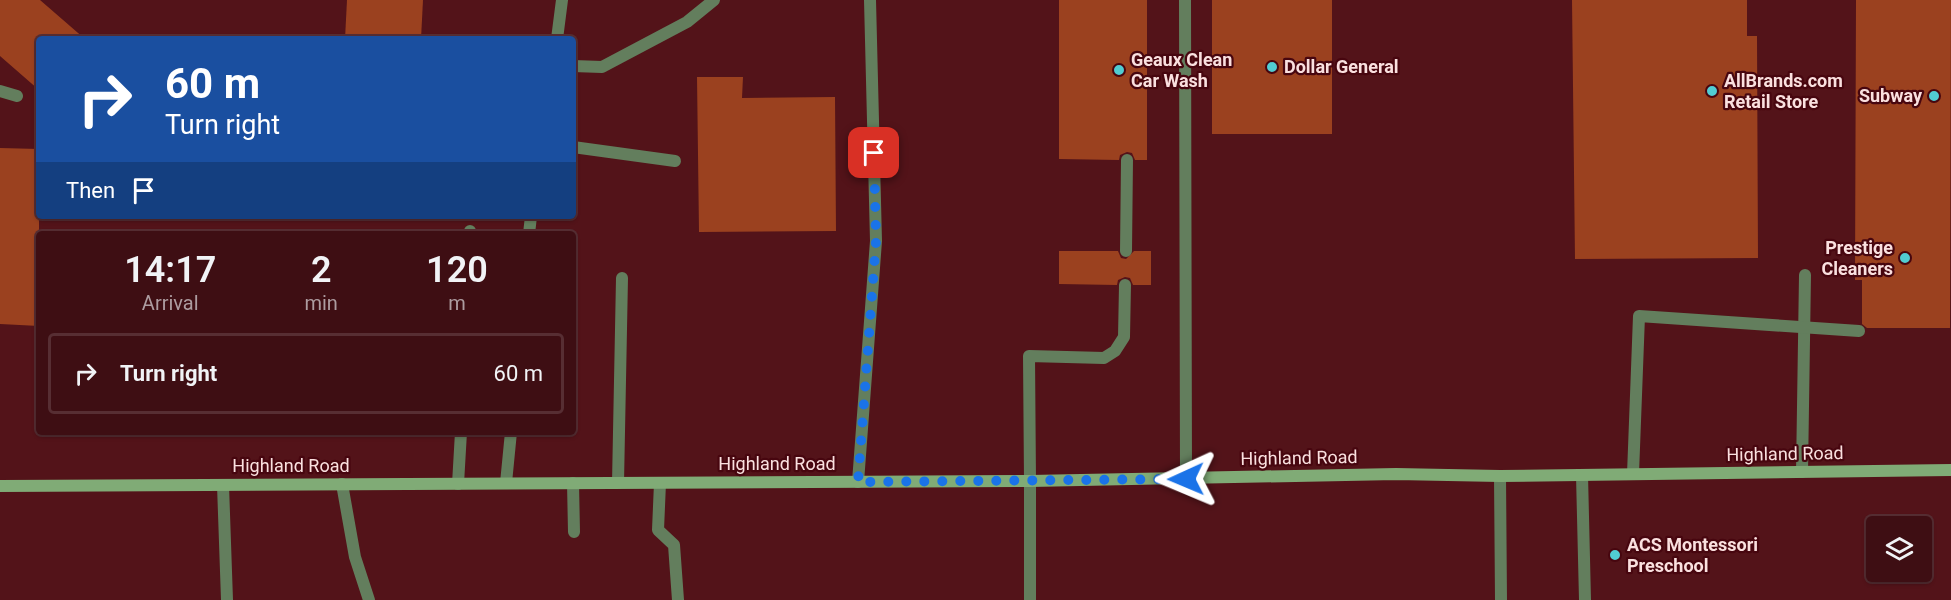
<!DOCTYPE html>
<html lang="en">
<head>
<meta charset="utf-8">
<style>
  :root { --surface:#3e0e13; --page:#45171c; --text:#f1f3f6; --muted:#ad9ca0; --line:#572e33 }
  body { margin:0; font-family:Roboto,sans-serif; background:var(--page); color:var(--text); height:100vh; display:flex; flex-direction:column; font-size:22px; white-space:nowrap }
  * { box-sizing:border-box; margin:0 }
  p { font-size:20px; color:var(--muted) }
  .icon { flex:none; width:33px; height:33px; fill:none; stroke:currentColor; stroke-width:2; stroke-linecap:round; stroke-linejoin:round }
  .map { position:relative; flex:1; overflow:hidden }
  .panel { position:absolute; left:36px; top:231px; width:540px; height:204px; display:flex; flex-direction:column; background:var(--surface); border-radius:6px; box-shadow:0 2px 4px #0004,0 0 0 2px var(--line) }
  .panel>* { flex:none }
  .guide { position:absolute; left:36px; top:36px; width:540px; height:183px; border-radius:6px; box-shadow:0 2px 4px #0004,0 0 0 2px var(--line); background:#1a4fa0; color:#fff; overflow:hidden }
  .fabs { position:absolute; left:1866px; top:516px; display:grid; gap:12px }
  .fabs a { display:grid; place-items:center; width:66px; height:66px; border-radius:6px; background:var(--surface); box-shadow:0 2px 4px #0004,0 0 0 2px var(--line); font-size:30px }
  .pin { position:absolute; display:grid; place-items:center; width:51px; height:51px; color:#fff; margin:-26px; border-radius:12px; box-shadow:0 3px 9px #0006 }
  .me { position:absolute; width:66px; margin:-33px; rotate:269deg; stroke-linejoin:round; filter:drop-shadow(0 0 4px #0008) }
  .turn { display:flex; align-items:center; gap:21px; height:126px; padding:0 30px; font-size:27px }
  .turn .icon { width:78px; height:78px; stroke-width:2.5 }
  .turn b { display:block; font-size:42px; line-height:51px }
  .then { display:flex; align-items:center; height:57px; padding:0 30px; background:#0003; gap:12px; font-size:22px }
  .eta { display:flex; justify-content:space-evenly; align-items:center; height:102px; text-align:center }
  .eta b { font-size:36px; font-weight:600; line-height:42px }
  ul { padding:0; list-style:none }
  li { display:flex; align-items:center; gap:18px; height:81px; margin:0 12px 9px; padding:0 18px; border:3px solid var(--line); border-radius:6px }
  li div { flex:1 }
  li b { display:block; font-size:22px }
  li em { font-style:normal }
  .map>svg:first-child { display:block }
</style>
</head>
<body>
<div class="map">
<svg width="1951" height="600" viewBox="0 0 1951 600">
  <rect width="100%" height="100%" fill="#531319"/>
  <g fill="#9b411f">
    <polygon points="0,0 40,0 85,39 39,39 39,90 0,56"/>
    <polygon points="347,0 423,0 421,39 345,39"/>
    <polygon points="1059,0 1147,0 1147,160 1135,160 1132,153 1127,152 1120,155 1119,160 1059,159"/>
    <rect x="1212" y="0" width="120" height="134"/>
    <polygon points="1572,0 1747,0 1747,36 1757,36 1758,258 1575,259"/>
    <polygon points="1856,0 1951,0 1950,328 1867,328 1862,324 1862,280 1855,280"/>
    <polygon points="697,77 743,77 742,98 835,97 836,231 699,232"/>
    <polygon points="0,148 39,149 39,326 0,324"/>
    <polygon points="1059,251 1118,251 1121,258 1126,259 1134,251 1151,251 1151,285 1133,285 1130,278 1125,277 1118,280 1117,285 1059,284"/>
  </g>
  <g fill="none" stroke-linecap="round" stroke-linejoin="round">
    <g stroke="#637e5d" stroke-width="12">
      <polyline points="1185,0 1186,479"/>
      <polyline points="557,39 562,0"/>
      <polyline points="573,66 602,67 687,22 714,0"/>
      <polyline points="0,91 17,96"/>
      <polyline points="573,147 675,161"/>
      <polyline points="470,234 470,231"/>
      <polyline points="529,234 531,216"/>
      <polyline points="1126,251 1127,160"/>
      <polyline points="1802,472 1805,275"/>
      <polyline points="1633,474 1639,316 1859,331"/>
      <polyline points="1582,475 1585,600"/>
      <polyline points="1500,476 1501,600"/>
      <polyline points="1030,481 1029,356 1104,358 1115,351 1124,337 1125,285"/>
      <polyline points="858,482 876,241 870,0"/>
      <polyline points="506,483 511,432"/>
      <polyline points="573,483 574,532"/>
      <polyline points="618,483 622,278"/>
      <polyline points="660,483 658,530 674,545 678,600"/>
      <polyline points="342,484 355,557 369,600"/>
      <polyline points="458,484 461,432"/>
      <polyline points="223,485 227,600"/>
    </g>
    <polyline stroke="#637e5d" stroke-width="12" points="1030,600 1030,481"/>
    <polyline stroke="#80ab76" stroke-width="12" points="0,486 1030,481 1396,474 1500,476 1951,470"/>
  </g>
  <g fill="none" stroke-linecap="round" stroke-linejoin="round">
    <polyline stroke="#1a73e8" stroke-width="10" stroke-dasharray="0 18" points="874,153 876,241 858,482 1186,479"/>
  </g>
  <g fill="#51ccd2" stroke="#47060f" stroke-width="2">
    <circle cx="1272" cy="67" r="6"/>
    <circle cx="1119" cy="70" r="6"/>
    <circle cx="1712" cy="91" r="6"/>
    <circle cx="1934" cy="96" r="6"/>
    <circle cx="1905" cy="258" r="6"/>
    <circle cx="1615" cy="555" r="6"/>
  </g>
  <g text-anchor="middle" stroke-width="4.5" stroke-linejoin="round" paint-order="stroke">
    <g font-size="18" font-weight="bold" fill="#fae0df" stroke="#47060f" text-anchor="start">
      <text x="1131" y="66">Geaux Clean<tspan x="1131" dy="21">Car Wash</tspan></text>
      <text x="1284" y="73">Dollar General</text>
      <text x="1724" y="87">AllBrands.com<tspan x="1724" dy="21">Retail Store</tspan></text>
      <text x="1922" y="102" text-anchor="end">Subway</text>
      <text x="1893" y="254" text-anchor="end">Prestige<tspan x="1893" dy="21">Cleaners</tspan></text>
      <text x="1627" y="551">ACS Montessori<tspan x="1627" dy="21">Preschool</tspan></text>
    </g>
    <g font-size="18" fill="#fae0df" stroke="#47060f">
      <text transform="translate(1785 454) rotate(-1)" y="6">Highland Road</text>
      <text transform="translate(1299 458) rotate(-1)" y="6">Highland Road</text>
      <text x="777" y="470">Highland Road</text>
      <text x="291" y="472">Highland Road</text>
    </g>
  </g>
</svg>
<div class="fabs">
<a><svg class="icon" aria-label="layers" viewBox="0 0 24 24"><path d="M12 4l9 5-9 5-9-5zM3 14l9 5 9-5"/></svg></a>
</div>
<div class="pin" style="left:874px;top:153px;background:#d93025"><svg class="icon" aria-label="arrive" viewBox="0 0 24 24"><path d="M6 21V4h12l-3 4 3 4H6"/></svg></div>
<svg class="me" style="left:1186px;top:479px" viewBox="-20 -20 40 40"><path d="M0-17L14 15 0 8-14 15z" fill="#1a73e8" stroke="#fff" stroke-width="4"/></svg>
<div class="guide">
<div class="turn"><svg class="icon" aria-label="right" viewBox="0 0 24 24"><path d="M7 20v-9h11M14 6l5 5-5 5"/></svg><div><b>60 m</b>Turn right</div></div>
<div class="then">Then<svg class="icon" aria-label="arrive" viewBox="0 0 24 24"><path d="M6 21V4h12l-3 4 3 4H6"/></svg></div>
</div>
<section class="panel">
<div class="eta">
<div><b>14:17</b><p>Arrival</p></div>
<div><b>2</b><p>min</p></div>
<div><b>120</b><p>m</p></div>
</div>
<ul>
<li><svg class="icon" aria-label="right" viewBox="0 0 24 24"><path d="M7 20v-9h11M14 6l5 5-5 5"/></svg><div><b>Turn right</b></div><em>60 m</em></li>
</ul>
</section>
</div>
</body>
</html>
